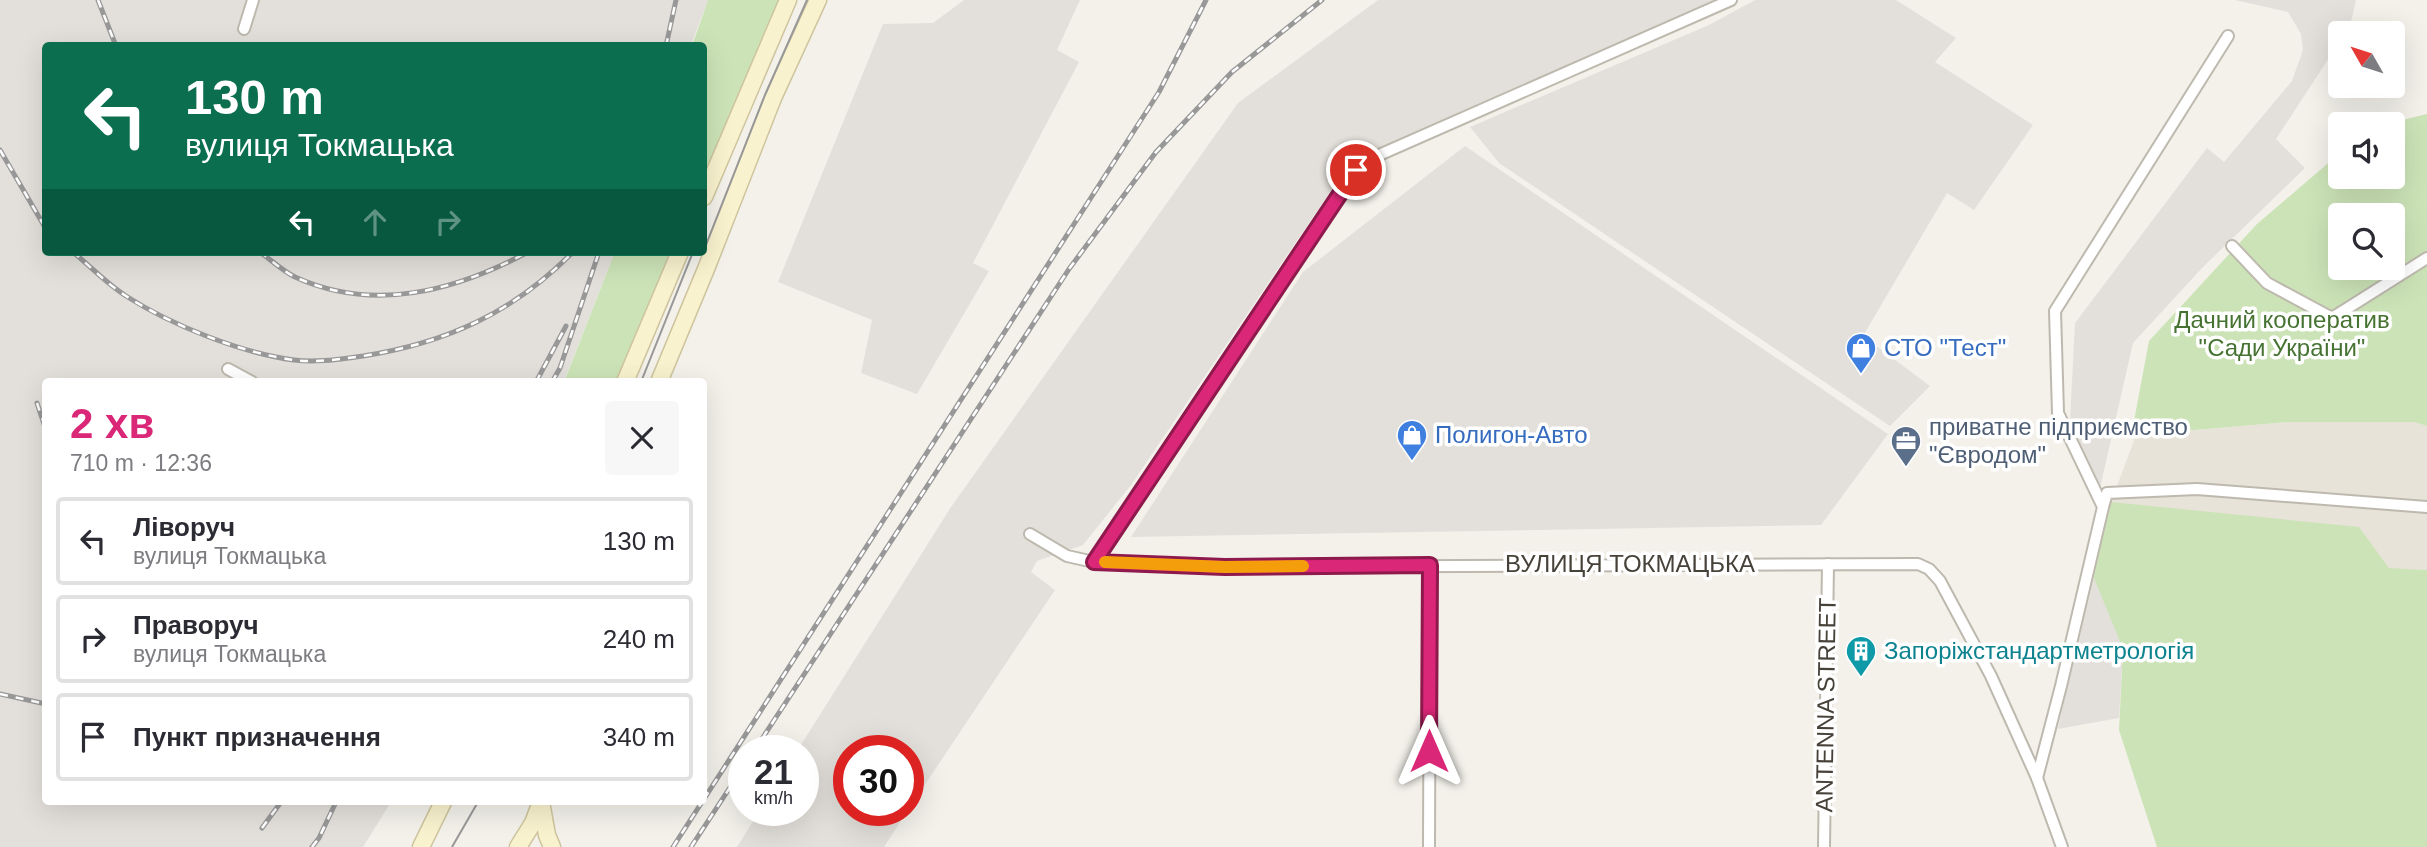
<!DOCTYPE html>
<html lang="uk">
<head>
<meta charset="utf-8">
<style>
  :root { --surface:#fff; --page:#f7f7f7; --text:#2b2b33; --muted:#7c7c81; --line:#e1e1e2; --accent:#db2777 }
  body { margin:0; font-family:Helvetica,sans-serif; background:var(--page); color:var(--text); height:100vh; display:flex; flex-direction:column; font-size:26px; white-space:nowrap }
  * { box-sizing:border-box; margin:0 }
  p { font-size:23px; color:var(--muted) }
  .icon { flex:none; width:38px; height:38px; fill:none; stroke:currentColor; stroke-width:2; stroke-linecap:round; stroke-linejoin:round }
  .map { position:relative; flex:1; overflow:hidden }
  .drawer { position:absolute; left:42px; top:378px; width:665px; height:427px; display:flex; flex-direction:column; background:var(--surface); border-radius:7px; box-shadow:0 7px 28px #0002 }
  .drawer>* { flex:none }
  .banner { position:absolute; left:42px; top:42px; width:665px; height:214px; border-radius:7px; box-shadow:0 7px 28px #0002; background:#0b6e4f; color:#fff; overflow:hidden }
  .needle { width:46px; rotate:309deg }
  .controls { position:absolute; left:2328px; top:21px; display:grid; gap:14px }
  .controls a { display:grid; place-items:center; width:77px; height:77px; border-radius:7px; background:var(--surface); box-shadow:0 7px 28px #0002; font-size:35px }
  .speed { position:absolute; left:728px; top:735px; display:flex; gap:14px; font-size:35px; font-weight:700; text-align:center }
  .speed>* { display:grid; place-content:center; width:91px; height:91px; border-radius:50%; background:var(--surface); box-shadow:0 7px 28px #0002; line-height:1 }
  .speed small { font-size:18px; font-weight:400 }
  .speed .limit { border:10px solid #d22; background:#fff; color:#111 }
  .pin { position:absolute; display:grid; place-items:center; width:60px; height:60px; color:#fff; margin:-30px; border:4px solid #fff; border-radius:50%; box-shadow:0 2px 7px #0007 }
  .me { position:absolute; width:77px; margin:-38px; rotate:0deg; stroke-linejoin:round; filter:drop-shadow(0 0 5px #0008) }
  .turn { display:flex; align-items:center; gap:24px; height:147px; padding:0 28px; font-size:32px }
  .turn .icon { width:91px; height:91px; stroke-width:2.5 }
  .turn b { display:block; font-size:49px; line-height:60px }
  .lanes { display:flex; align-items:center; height:66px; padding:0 28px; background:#0003; justify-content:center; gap:35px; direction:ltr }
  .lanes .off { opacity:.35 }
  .round { display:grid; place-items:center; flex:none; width:74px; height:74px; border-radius:7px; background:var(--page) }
  .head { display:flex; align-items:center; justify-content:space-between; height:119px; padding:0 28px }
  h1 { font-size:42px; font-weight:700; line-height:52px; color:var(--accent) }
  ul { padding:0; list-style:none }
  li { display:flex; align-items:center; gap:21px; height:88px; margin:0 14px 10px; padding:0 14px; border:4px solid var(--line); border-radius:7px }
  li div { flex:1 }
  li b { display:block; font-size:26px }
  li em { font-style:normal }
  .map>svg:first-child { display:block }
</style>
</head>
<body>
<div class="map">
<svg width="2427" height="847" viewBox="0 0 2427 847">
  <rect width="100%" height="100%" fill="#f3f1ea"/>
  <polygon fill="#e7e3d9" points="2289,422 2414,422 2427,426 2427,570 2389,569 2111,502 2136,435"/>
  <g fill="#e3e0db">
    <polygon points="0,0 708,0 691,45 46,46 46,252 615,252 564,381 46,382 46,802 391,802 363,847 0,847"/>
    <polygon points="964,0 1080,0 1057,50 1079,62 973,263 989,271 917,394 861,373 872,320 778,282 883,24 933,23"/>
    <polygon points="1378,0 1717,0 1616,47 1351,161 1131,485 1083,545 1037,561 1031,572 1055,590 908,810 908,751 849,751 849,810 908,810 884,847 737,847 760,810 803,810 803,751 797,751 951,507 1238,103"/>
    <polygon points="1755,0 1896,0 1956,38 1935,62 2033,125 1974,210 1947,193 1863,336 1930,386 1890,426 1499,163 1470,127 1709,25"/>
    <polygon points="2235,0 2356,0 2350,26 2345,33 2340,33 2340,41 2276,139 2305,168 2203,267 2133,343 2100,488 2089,485 2070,420 2075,323 2207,148 2224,162 2292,81 2303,50 2301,34 2288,12"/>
    <polygon points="1465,146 1888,434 1821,525 1131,537 1303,272"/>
    <polygon points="2093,571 2123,649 2119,718 2058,729"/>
  </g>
  <g fill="#cce3b7" fill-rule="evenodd">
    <polygon points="708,0 788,0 704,197 704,46 692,46"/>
    <path d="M 2427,114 L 2427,426 L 2414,422 L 2289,422 L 2136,435 L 2134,421 L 2149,341 L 2257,224 L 2340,153 L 2340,177 L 2392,177 L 2392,124 L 2386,124 ZM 2340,215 L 2392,215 L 2392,268 L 2340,268 Z"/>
    <polygon points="615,252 680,252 625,381 564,382"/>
    <polygon points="2111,502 2359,527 2389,568 2427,570 2427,847 2157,847 2119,730 2123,649 2089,566"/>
  </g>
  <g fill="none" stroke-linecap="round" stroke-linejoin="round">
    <g stroke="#beb9ae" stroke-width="14">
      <g id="street">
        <polyline points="244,29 253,0"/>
        <polyline points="2232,246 2267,283 2332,318 2427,258"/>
        <polyline points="228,369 252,382"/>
        <polyline points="2103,507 2107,493 2197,489 2427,507"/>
        <polyline points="1030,534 1067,556 1094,562 1225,567 1918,564 1929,569 1940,581 1991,676 2037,778 2062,847"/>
        <polyline points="1094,562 1356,170 1370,159 1731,0"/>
        <polyline points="2037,778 2061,686 2103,507 2058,413 2055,311 2228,36"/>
        <polyline points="1429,847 1430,565"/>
        <polyline points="1824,847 1828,564"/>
      </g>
    </g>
    <g stroke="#cec59e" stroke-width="19">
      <g id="secondary">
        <polyline points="704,197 788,0"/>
        <polyline points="625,382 680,252"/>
        <polyline points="659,382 706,269 773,98 818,0"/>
        <polyline points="541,802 547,835 552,847"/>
        <polyline points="421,847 443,802"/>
        <polyline points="518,847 533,823 541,802"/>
      </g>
    </g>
    <use href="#street" stroke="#fff" stroke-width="10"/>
    <use href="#secondary" stroke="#f9f2ce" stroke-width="16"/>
    <g stroke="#989898" stroke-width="2">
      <polyline points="704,250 765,95 807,0"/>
      <polyline points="641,382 693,252"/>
      <polyline points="452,847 478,802"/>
    </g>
    <g stroke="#989898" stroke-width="5">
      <g id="rail">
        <polyline points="98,0 116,46"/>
        <polyline points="666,46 676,0"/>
        <polyline points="0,150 46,229"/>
        <path d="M 73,252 C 90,266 107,284 126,296 C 171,325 241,353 294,360 C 317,363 340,359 363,356 C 446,343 513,313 573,252"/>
        <path d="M 260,252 C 271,260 283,271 295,277 C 374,313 455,291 528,252"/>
        <polyline points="536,382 566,326"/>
        <polyline points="552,382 560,368 599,252"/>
        <polyline points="37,403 46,430"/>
        <polyline points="0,694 46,704"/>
        <polyline points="754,751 1069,269 1156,152 1232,72 1322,0"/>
        <polyline points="704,799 1159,92 1206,0"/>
        <polyline points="262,828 281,802"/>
        <polyline points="312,847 319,838 336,802"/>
        <polyline points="673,847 702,802"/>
        <polyline points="691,847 744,766"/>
      </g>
    </g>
    <use href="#rail" stroke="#fff" stroke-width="2.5" stroke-dasharray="8" stroke-linecap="butt"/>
  </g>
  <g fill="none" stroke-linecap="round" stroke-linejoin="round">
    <g stroke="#8e194d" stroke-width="18">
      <polyline id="route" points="1356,170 1094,562 1225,567 1430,565 1429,751"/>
    </g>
    <use href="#route" stroke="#db2777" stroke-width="12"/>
    <polyline stroke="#f59e0b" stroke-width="12" points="1105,562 1225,567 1303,566"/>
  </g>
  <defs>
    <g id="shop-pin" transform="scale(1.575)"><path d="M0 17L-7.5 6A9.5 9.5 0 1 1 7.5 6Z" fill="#3f7fe0" stroke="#fff"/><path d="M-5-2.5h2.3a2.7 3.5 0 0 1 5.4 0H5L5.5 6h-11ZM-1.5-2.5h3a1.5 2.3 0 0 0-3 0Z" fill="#fff"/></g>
    <g id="office-pin" transform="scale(1.575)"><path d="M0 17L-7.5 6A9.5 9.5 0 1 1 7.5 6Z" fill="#5c6f8a" stroke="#fff"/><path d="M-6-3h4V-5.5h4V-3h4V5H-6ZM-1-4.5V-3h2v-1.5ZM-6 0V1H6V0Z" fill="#fff"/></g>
    <g id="building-pin" transform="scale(1.575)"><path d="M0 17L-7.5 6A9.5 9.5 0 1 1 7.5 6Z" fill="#0f9aa8" stroke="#fff"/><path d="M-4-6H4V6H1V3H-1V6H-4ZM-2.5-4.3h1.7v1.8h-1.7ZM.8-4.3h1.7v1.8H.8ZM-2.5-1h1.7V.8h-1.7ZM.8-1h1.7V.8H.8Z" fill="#fff"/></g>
  </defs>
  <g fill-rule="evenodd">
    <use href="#shop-pin" x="1861" y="348"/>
    <use href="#shop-pin" x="1412" y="435"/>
    <use href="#office-pin" x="1906" y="441"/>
    <use href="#building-pin" x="1861" y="651"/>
  </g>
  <g text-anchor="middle" stroke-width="7" stroke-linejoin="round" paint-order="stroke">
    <g font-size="24" fill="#467332" stroke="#fff">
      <text x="2282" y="328">Дачний кооператив<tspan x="2282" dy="28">"Сади України"</tspan></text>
    </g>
    <g font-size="24" fill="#366cbe" stroke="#fff" text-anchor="start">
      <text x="1884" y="356">СТО "Тест"</text>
      <text x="1435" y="443">Полигон-Авто</text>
    </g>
    <g font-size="24" fill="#4e5e75" stroke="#fff" text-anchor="start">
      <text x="1929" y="435">приватне підприємство<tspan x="1929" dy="28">"Євродом"</tspan></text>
    </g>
    <g font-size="24" fill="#474239" stroke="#fff">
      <text x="1630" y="572">ВУЛИЦЯ ТОКМАЦЬКА</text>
      <text transform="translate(1826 705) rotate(-89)" y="8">ANTENNA STREET</text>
    </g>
    <g font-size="24" fill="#0d838f" stroke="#fff" text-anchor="start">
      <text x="1884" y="659">Запоріжстандартметрологія</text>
    </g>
  </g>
</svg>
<div class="controls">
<a><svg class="needle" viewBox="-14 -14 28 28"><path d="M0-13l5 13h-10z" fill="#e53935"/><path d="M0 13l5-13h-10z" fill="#7c7c81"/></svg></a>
<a><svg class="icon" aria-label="sound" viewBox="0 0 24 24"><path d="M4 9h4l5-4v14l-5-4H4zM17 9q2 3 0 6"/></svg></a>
<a><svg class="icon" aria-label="search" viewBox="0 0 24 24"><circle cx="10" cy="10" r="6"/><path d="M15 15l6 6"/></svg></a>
</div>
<div class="speed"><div>21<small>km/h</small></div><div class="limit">30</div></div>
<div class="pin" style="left:1356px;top:170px;background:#d93025"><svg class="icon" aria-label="arrive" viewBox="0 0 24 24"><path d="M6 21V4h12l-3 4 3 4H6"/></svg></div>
<svg class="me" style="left:1429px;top:751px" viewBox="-20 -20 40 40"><path d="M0-17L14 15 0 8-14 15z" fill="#db2777" stroke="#fff" stroke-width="4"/></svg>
<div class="banner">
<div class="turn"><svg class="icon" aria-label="left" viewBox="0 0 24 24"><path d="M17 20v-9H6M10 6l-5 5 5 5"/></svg><div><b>130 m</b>вулиця Токмацька</div></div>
<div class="lanes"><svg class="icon" aria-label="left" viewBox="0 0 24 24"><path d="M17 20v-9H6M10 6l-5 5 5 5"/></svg><svg class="icon off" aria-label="ahead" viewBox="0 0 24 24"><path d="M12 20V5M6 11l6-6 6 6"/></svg><svg class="icon off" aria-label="right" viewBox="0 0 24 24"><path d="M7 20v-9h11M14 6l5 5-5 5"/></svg></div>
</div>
<section class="drawer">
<div class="head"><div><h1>2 хв</h1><p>710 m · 12:36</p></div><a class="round"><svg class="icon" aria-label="close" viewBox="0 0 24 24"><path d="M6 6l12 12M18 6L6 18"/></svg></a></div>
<ul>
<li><svg class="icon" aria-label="left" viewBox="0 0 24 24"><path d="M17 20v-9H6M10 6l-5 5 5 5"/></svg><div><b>Ліворуч</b><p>вулиця Токмацька</p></div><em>130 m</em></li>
<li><svg class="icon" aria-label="right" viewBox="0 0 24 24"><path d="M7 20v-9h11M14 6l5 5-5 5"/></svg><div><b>Праворуч</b><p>вулиця Токмацька</p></div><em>240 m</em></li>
<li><svg class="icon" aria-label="arrive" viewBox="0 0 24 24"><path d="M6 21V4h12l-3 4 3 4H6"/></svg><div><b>Пункт призначення</b></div><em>340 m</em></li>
</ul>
</section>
</div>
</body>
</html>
